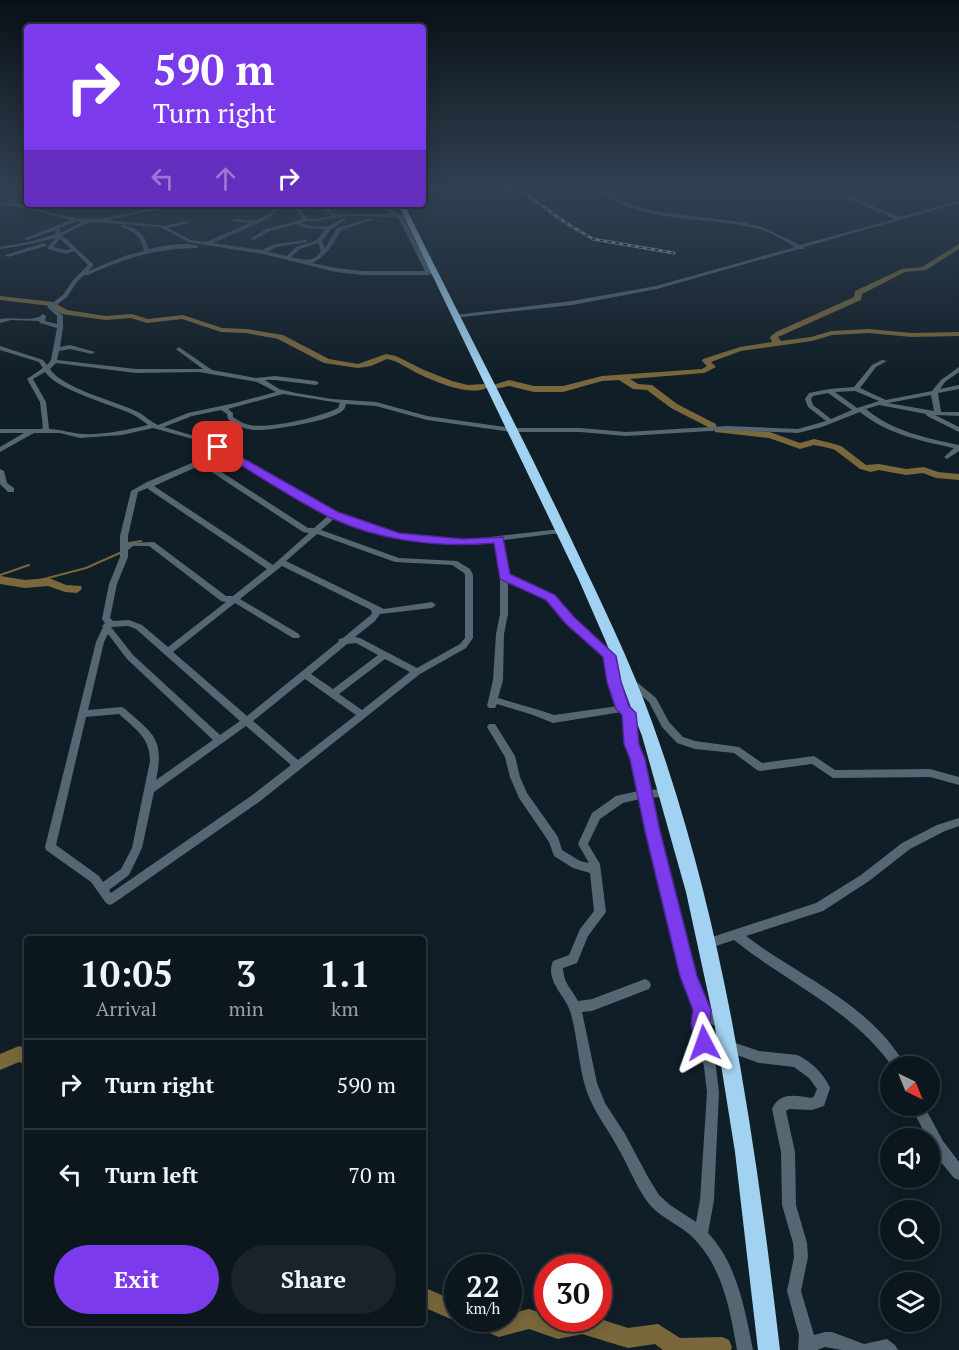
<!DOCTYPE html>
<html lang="en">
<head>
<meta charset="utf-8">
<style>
  :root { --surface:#0c161d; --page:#1a232a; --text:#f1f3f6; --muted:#9a9fa4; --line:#2c353b; --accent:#7c3aed }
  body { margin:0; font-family:"PT Serif",serif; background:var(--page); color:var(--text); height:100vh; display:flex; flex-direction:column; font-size:22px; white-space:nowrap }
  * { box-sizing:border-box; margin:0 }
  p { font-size:20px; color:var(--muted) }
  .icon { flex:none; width:33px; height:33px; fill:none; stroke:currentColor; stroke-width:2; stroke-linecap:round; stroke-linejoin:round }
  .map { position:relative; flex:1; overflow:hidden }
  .side { position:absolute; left:24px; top:936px; width:402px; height:390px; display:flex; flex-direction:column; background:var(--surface); border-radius:6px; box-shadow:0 3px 15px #0003,0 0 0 2px var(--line) }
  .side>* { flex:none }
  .hud { position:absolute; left:24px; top:24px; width:402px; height:183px; border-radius:6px; box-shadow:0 3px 15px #0003,0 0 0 2px var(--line); background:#7c3aed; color:#fff; overflow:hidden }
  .needle { width:39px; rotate:137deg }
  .fabs { position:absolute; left:880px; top:1056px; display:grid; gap:12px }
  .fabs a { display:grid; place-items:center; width:60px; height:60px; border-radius:50%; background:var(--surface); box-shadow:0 3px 15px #0003,0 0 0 2px var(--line); font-size:30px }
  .speed { position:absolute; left:444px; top:1254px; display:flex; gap:12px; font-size:30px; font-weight:700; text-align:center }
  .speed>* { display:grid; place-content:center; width:78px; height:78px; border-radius:50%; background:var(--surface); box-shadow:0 3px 15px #0003,0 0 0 2px var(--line); line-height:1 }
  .speed small { font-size:15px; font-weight:400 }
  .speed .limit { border:9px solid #d22; background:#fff; color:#111 }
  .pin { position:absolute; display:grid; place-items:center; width:51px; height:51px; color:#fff; margin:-26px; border-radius:12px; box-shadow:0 3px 9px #0006 }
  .me { position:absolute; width:66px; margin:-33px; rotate:356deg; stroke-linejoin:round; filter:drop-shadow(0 0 4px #0008) }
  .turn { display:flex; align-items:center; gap:21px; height:126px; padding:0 30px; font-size:27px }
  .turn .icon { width:78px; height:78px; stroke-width:2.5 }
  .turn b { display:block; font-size:42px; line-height:51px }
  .lanes { display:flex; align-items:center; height:57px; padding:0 30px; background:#0003; justify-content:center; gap:30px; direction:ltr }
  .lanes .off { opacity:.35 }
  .eta { display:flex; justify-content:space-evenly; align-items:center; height:102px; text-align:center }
  .eta b { font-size:36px; font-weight:700; line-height:42px }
  .action { display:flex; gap:12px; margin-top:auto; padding:12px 30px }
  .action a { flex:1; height:69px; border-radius:36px; background:var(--accent); color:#fff; font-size:24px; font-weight:700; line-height:69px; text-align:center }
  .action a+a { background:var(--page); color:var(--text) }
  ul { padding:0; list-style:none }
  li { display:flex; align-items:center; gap:18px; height:90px; padding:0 30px; border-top:2px solid var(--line) }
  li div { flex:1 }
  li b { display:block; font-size:22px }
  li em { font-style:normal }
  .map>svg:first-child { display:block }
</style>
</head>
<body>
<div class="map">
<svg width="959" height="1350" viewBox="0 0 959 1350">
  <rect width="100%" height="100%" fill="#101e27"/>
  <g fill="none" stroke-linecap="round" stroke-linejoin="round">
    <g stroke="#7a683c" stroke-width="2">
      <polyline points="129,543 141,541"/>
      <polyline points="0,575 29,565"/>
      <polyline points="25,584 86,568 122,552"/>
    </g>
    <g fill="#7a683c" fill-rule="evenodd">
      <polygon points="959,244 959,249 926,270 905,272 862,294 861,300 778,337 781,341 811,337 831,331 869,329 911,333 959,332 959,336 911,337 869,333 832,335 812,341 741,351 711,362 716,367 704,373 630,379 638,384 652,385 677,404 716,424 716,428 770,432 800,443 814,439 831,443 841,446 866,465 879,464 906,469 924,467 938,472 959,474 959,480 936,478 923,473 906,475 879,470 871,472 860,469 835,450 829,448 814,445 800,449 769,438 715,432 715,428 710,428 671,408 647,390 633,389 619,380 602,381 563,392 534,392 509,386 494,389 490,386 509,380 534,386 563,386 602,376 702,369 707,366 702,361 703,359 740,347 772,342 770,337 776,332 854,297 855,291 902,269 922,267"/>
      <path d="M 0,296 L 53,302 L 67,310 L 106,316 L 132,314 L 148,319 L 183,315 L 222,328 L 246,329 L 283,335 L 329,359 L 358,364 L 386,354 L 396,356 L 424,370 L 452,381 L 468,385 L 484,384 L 488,387 C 472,398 433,381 417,373 C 407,368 398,361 387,359 L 371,366 L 358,368 L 324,363 L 278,339 L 246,333 L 221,332 L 182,319 L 147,323 L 131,318 L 106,320 L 62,314 L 51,306 L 0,300 Z"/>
      <polygon points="0,576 25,580 49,578 66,585 81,586 82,589 77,593 65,592 48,586 25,588 0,584"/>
      <polygon points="19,1046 27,1049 27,1065 19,1062 0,1070 0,1054"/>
      <polygon points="423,1287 458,1302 458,1318 465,1319 458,1322 423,1307"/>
      <polygon points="529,1309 548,1315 548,1318 597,1318 628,1328 658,1324 680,1338 722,1337 729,1340 732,1347 731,1350 663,1350 655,1344 628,1348 582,1334 558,1339 529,1329 499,1337 469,1325 466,1318 508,1318 508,1314"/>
    </g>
    <g fill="#556773" fill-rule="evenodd">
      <path d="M 16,189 L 21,189 L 17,192 L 17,200 L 12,203 C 39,207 64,220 91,219 C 123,218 153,204 184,204 L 107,220 L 164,226 L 187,221 L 189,222 L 189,223 L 168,228 L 191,240 L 206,242 L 250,223 L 233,221 L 233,219 C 241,219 250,222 257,220 C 268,216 276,204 287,204 L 267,219 L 213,243 L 262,250 L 275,244 L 307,240 L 307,242 L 276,247 L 268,252 L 287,256 L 296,247 L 317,240 L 325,229 L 306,228 L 296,224 L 270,231 L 254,240 L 250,239 L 266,229 L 303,219 L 292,204 L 296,204 L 307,218 L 315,219 L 332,216 L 323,208 L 324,204 L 328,204 L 327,207 L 337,215 L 349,214 L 391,214 L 388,212 L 385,204 L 389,204 L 392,211 L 398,214 L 408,215 L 408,217 L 403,217 L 430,270 L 437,272 L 429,275 L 363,275 L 336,272 L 263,254 L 188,242 L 160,227 L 93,222 C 84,222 72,232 62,235 L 93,264 L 93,266 L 88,271 L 125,256 L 144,251 C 141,237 135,231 121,227 L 121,226 L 123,225 C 137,228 146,235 148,249 C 163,246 184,241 199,246 L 196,248 C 154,249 126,258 88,275 L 84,275 L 77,282 L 67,297 L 54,307 L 63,316 L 63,327 L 60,347 L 70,345 L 95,352 L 92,354 L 70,349 L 59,351 L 57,360 L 136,369 L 203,369 L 177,350 L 176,349 L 179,347 L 212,370 L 256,378 L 275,376 L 316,381 L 319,383 L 316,385 L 275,380 L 265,380 L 279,389 L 296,393 L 332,399 L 376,402 L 427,416 L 512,428 L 580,428 L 626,432 L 727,426 L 798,429 L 826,421 L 808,407 L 805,399 L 809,393 L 829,389 L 854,387 L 872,365 L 882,360 L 887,361 L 876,367 L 860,388 L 886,400 L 932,391 L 941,380 L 959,367 L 959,372 L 945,382 L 940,389 L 959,385 L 959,389 L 938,393 L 941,412 L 959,412 L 959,416 L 935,415 L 959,427 L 959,432 L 927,416 L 926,414 L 879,405 L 866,409 C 892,431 926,438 959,445 L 959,451 L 947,459 L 944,457 L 954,448 C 921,441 887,434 860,412 L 822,427 L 798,433 L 727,430 L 626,436 L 580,432 L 512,432 L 427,420 L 376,406 L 346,404 C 345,408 345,409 341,412 C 329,421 270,431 254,430 C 244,429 236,425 228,419 L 227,414 L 221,410 L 192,416 L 164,427 L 204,439 L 228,450 L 337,513 L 399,534 L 463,540 L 560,529 L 564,531 L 560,533 L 503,540 L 508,575 L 553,595 L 572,618 L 615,656 L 616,658 L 614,660 C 617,676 618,691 627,705 L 631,706 L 633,708 L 632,710 L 634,713 L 636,744 L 642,759 L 648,790 L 667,789 L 671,790 L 672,793 L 671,796 L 650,798 L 695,976 L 707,1006 L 719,1016 L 726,1017 L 728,1021 L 726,1025 L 718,1028 L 708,1022 L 707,1033 L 716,1067 L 719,1092 L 714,1200 L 708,1233 C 737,1263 745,1310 753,1350 L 737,1350 C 730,1309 722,1263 689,1234 C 675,1222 657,1216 646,1200 C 635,1184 628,1165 618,1148 C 608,1129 594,1112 587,1092 C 578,1066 578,1037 570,1011 C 564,994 545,981 553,961 L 569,955 L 580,929 L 594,911 L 590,873 L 573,868 L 554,856 L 549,842 L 519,798 L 510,777 L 505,757 L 487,727 L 489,724 L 495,724 L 515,756 L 520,777 L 527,793 L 558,837 L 562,850 L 580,861 L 589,863 L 578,844 L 592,813 L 616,796 L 638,791 L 632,759 L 626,744 L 624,714 L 622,712 L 553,723 L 533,715 L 497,704 L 495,708 L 489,708 L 487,706 L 493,680 L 496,634 L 500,614 L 500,576 L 495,541 L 463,544 L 398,538 L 335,518 L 321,530 L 399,558 L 457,561 L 470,569 L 473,575 L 473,638 L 466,648 L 420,674 L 259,802 L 114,903 L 110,905 L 106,903 L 91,882 L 46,850 L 45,847 L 96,642 L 103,627 L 102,626 L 105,623 L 102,619 L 109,584 L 120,557 L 120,536 L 131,491 L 147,482 L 220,451 L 200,441 L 153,428 L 122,435 L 80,438 L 60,433 L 34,433 L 0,452 L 0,447 L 24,433 L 0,433 L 0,429 L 41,429 L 43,428 L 40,402 L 27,379 L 43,368 L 39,362 L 0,350 L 0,346 L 43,360 L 47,365 L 51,360 L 57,328 L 40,323 L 39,321 L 11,320 L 0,323 L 0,319 C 13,316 35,323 43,314 L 46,316 L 45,321 L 57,324 L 57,316 L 47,307 L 63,295 L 73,280 L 88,265 L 74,251 L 66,254 L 48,249 L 47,248 L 56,238 L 21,246 L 0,249 L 0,247 L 33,241 L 56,234 L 55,230 L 27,240 L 23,239 L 71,220 L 20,207 L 0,205 L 0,203 L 6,203 L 13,199 L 13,192 ZM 349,216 L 396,217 L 399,219 L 425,271 L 363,271 L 336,268 L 312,263 C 327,256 333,244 341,230 L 374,219 L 372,218 L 337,228 L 325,248 L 322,241 L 331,229 L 345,220 L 345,218 C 339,219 336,222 331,225 C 323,229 309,226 301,223 L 308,221 L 315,221 ZM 77,221 L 82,222 L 61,233 L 59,228 ZM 60,239 L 71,249 L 66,250 L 53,247 ZM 318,243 L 321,251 C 314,263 303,260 291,257 L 300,249 ZM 56,363 L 136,373 L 199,372 L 257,382 L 276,392 L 235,403 L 188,413 L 158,425 C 151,422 145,416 138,412 C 116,401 63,389 50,369 ZM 45,372 C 57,390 110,404 132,414 C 138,417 143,421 148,425 C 126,430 104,435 82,434 C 70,433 60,429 49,429 L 46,402 L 33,379 ZM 855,391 L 879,401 L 857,408 L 835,392 ZM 828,393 L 852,410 L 831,419 L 813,405 L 811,399 L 813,396 ZM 283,394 L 340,403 L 338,408 C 321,417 270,429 250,425 C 244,424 239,421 233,417 L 233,413 L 228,409 ZM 931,395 L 934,411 L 888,403 ZM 226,454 L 329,515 L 314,528 L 308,528 L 206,462 ZM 201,465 L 303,532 L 309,533 L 273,565 L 154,486 ZM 148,488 L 148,489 L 267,569 L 233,596 L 226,596 L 154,542 L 128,543 L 128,536 L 138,492 ZM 317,534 L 395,562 L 452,565 L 464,573 L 465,575 L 465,638 L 460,644 L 417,668 L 360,638 L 355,637 L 375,621 L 380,614 L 432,608 L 436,605 L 432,602 L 384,609 L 286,561 ZM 133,546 L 149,546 L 221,601 L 226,602 L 168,647 L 142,625 L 129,620 L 113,621 L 110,618 L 117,584 L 128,557 L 128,550 ZM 282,566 L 371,610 L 372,614 L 343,638 L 339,639 L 338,642 L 247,716 L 173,652 L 235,603 L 293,638 L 299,638 L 300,636 L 299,634 L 240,599 ZM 508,581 L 547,599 L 566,622 L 605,656 L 610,687 L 618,706 L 554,715 L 539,710 L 498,698 L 503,680 L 504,634 L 508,614 ZM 128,626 L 136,629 L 240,721 L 220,735 L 133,655 L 111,627 ZM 108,634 L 127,659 L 213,740 L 156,780 C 165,738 153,734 124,708 L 121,707 L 88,710 L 104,642 ZM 356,643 L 378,655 L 333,689 L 311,674 L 347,644 ZM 385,659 L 410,672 L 362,710 L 339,694 ZM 305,679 L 356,715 L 298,760 L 253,721 ZM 119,714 C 135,729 150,737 150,761 L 132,848 L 121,869 L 103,882 L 99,876 L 56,845 L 86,717 ZM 246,726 L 291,765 L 251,796 L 111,893 L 109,890 L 129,875 L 142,848 L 154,792 ZM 640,799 L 683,976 L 696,1010 L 695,1033 L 704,1067 L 707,1092 L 700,1200 L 696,1222 L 670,1205 L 659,1195 L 648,1177 L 625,1134 L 605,1103 L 597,1083 L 582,1012 L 592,1011 L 649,989 L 651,985 L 649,981 L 645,979 L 592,999 L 578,1001 C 571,988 564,984 563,968 L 577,963 L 588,936 L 606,912 L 600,864 L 588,844 L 600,819 L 623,803 Z"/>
      <path d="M 598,189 L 603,189 L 616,198 L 634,206 L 653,211 L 742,222 L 762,227 L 800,245 L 895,219 L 826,189 L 832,189 L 900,217 L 959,201 L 959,203 L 804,247 L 804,249 L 799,249 L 657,289 L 572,305 L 453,318 L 453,316 L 455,315 L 572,301 L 656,286 L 795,247 C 783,240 771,232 758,229 C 707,215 639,225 598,189 Z"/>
      <polygon points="44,243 47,245 46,246 8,257 5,255"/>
      <polygon points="0,469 4,471 7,483 14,488 14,492 8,492 0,484"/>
      <polygon points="629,677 632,678 656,698 669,722 683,737 695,741 739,747 762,763 814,756 835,770 930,769 959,777 959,785 930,777 833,778 812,764 760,771 757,770 734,753 695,749 677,743 662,727 649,702 626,682 624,680 626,678"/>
      <path d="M 959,818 L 959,826 L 945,831 L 910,849 L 869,881 L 823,911 L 746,936 C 794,973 856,998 893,1047 C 897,1053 903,1059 905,1066 L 892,1066 C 850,1008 789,984 734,940 L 707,949 L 703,948 L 701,944 L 703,940 L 816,903 L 861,875 L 902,843 L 937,825 Z"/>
      <path d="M 727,1040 L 759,1051 L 797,1055 C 811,1061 824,1074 830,1088 L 824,1106 L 812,1110 L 789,1109 L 786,1111 L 795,1152 L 796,1205 L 807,1243 L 808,1257 L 801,1291 L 814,1335 L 825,1332 L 832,1332 L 864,1344 L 887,1339 L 895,1345 L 898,1350 L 842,1350 L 825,1347 L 817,1350 L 798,1350 L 799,1335 L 787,1291 L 794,1257 L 793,1243 L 782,1205 L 781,1152 L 772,1109 C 780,1091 796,1096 812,1098 L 814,1096 L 817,1089 L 809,1078 L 794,1067 L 759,1063 L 723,1050 L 721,1046 L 723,1042 Z"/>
      <path d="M 911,1106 L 924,1106 L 943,1141 L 959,1162 L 959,1180 L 954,1178 C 946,1167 930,1153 930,1138 L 927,1138 Z"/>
    </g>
    <path fill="#a2d2f1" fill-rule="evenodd" d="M 398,204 L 404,204 C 460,318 519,429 573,543 C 601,602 630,661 652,722 C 725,924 755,1138 780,1350 L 758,1350 L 735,1152 L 714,1021 L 686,892 L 642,736 L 606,642 L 578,578 Z"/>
    <g stroke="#b4bfc5" stroke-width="3">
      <polyline id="rail" points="519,189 566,223 593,239 674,253"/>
    </g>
    <use href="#rail" stroke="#101e27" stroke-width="1.5" stroke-dasharray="4" stroke-linecap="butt"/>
  </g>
  <linearGradient id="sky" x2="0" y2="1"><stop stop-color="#091015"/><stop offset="0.5" stop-color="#314152"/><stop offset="1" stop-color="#314152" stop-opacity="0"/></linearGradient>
  <rect width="959" height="378" fill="url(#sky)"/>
  <path fill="#7c3aed" stroke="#51269a" stroke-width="1.5" d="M 218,444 L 338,512 L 399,533 L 463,539 L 503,537 L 510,574 L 555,595 L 574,617 L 616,656 L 621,682 L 629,706 L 636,713 L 639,744 L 645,759 L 660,831 L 697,976 L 711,1010 L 710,1024 L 713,1043 L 711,1050 L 704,1052 L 697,1050 L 691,1024 L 693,1010 L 680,976 L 645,831 L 630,759 L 624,744 L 622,715 L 616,709 L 607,682 L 603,657 L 565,623 L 546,600 L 500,579 L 494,543 C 438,548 379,541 329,517 C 289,497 252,471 214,449 L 213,447 Z"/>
</svg>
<div class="fabs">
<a><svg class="needle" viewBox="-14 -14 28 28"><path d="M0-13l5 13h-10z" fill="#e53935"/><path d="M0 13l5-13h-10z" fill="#9a9fa4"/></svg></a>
<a><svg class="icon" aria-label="sound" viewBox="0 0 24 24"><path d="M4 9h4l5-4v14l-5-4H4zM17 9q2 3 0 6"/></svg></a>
<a><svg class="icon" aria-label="search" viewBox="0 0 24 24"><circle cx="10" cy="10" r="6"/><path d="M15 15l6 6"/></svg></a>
<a><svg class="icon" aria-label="layers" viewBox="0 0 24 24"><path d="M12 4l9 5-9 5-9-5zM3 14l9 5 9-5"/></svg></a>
</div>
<div class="speed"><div>22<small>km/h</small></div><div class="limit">30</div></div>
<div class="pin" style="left:218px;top:447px;background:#d93025"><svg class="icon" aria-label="arrive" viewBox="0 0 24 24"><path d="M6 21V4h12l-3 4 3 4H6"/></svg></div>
<svg class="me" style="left:704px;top:1043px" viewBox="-20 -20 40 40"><path d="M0-17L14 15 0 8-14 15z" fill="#7c3aed" stroke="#fff" stroke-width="4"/></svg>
<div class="hud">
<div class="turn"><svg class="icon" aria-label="right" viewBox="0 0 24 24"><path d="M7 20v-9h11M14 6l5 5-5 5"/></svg><div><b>590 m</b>Turn right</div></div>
<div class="lanes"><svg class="icon off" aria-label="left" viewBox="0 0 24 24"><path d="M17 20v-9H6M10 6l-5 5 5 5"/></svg><svg class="icon off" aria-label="ahead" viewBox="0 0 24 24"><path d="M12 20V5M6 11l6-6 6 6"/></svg><svg class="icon" aria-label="right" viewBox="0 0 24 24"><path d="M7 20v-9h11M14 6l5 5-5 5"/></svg></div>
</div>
<section class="side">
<div class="eta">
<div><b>10:05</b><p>Arrival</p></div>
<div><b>3</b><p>min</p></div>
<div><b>1.1</b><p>km</p></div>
</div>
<ul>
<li><svg class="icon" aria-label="right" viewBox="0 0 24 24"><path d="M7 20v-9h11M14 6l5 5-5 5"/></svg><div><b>Turn right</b></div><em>590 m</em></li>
<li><svg class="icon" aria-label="left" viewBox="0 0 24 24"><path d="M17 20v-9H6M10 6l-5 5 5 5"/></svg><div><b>Turn left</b></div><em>70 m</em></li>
</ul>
<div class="action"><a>Exit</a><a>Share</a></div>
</section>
</div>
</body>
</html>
